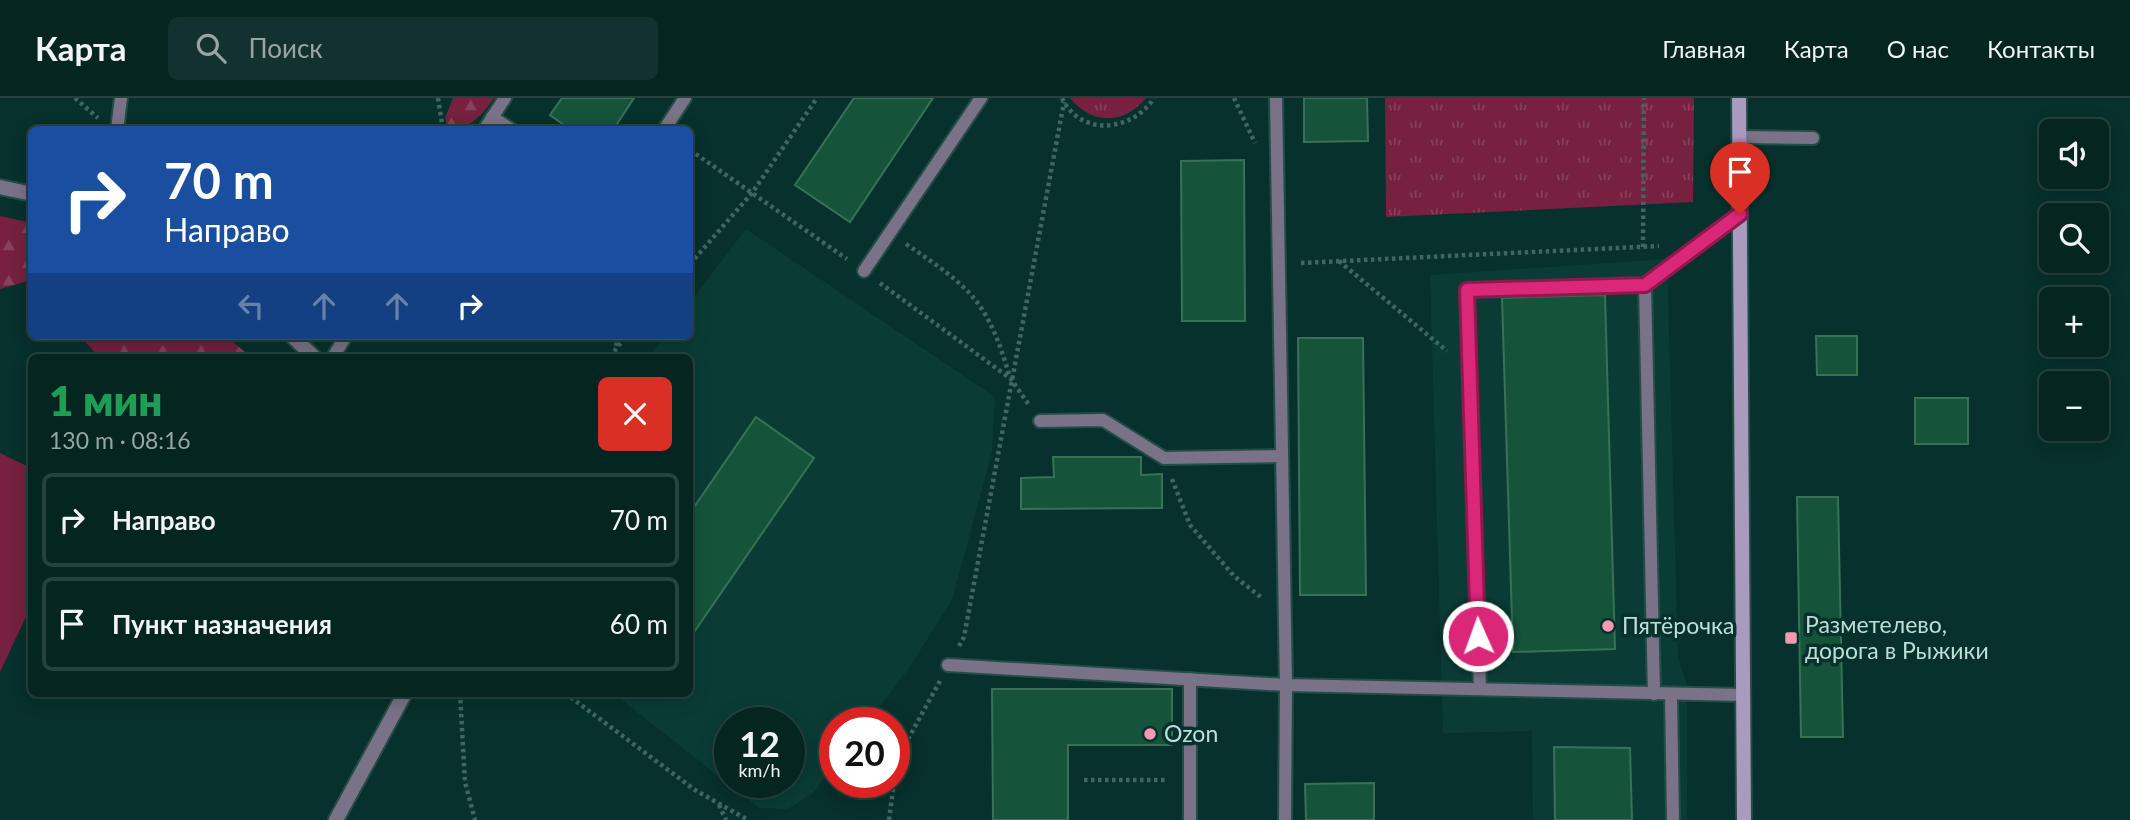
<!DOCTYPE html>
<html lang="ru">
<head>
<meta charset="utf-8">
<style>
  :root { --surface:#052521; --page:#13312e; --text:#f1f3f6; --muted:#97a5a5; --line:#26423f }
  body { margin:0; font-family:Lato,sans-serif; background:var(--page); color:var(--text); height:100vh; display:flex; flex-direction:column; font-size:26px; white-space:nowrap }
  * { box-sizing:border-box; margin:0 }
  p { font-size:23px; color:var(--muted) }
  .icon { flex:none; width:38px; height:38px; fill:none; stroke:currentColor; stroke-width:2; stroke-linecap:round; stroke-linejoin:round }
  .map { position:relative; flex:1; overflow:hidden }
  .drawer { position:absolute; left:28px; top:256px; width:665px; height:343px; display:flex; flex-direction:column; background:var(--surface); border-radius:10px; box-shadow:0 4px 18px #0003,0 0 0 2px var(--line) }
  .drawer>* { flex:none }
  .top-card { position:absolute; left:28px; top:28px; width:665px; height:214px; border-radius:10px; box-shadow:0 4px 18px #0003,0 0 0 2px var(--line); background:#1a4fa0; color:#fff; overflow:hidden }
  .controls { position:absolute; left:2039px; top:21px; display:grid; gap:14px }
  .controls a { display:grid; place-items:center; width:70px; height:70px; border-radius:10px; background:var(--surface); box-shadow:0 4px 18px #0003,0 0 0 2px var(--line); font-size:35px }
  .speed { position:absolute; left:714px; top:609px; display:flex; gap:14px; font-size:35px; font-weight:700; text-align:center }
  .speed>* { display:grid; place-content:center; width:91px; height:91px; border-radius:50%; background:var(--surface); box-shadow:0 4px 18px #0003,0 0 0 2px var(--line); line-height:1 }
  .speed small { font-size:18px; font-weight:400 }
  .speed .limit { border:10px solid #d22; background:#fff; color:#111 }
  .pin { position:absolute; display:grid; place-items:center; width:60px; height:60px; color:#fff; margin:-72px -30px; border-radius:50% 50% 50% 0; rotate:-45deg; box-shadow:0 0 7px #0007 }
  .pin .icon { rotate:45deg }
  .me { position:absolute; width:77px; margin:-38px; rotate:358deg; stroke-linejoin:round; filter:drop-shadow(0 0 5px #0008) }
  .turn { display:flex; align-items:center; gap:24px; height:147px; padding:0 21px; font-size:32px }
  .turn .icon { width:91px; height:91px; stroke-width:2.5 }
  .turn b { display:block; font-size:49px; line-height:60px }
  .lanes { display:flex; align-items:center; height:66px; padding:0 21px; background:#0003; justify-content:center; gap:35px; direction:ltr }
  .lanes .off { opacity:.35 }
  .round { display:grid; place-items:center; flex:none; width:74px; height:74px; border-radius:10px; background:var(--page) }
  .headline { display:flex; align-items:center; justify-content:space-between; height:119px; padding:0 21px }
  h1 { font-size:42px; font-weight:800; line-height:52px; color:#1e9e55 }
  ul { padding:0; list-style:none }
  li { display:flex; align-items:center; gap:21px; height:94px; margin:0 14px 10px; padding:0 7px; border:4px solid var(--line); border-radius:10px }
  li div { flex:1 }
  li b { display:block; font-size:26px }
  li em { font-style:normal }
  header { display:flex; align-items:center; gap:42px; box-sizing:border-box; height:98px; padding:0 35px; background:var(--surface); border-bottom:2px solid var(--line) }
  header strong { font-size:33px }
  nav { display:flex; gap:38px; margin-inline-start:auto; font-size:24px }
  .search { width:490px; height:63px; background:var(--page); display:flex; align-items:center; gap:18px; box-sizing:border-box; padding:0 24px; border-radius:10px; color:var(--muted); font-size:26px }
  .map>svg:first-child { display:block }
</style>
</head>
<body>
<header>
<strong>Карта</strong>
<div class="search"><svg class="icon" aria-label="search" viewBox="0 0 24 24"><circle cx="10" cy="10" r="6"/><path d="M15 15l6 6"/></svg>Поиск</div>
<nav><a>Главная</a><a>Карта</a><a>О нас</a><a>Контакты</a></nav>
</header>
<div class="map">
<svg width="2130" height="722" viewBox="0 0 2130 722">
  <defs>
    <pattern id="forest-firs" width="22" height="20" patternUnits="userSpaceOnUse" patternTransform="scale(1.75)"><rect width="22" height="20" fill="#75213f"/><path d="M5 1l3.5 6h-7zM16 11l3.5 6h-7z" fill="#87415a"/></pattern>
    <pattern id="park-tufts" width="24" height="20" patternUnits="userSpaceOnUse" patternTransform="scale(1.75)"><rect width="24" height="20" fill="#75213f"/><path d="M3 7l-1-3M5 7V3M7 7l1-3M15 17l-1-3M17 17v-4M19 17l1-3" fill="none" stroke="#87415a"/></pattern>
  </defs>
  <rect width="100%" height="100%" fill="#07312c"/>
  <g fill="#0a3c35" fill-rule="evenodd">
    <path d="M 746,131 L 995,299 L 992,354 L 952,502 L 909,570 L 867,625 L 835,625 L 835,666 L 813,695 L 788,711 L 759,710 L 613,595 L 690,595 L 690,259 L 648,259 L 664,238 L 690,238 L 690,204 ZM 730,625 L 789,625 L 789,684 L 730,684 Z"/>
    <polygon points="1667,161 1678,560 1687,587 1687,722 1533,722 1532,633 1443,635 1430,177"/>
  </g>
  <polygon fill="#75213f" points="0,355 31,370 31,508 0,574"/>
  <g fill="url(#forest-firs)">
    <path d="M 453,0 L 494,0 C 483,16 470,32 448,31 L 445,20 Z"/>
    <polygon points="0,118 32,125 31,182 0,191"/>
    <polygon points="80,238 226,238 251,259 99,259"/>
  </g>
  <g fill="url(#park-tufts)">
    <path d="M 1070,0 L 1146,0 C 1124,27 1092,27 1070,0 Z"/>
    <polygon points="1385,0 1694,0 1693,104 1386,119"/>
  </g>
  <g fill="#15543b" stroke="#377257" stroke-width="2">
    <polygon points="562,0 634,0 613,32 571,32 550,17"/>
    <polygon points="854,0 933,0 850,124 795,87"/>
    <polygon points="1304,0 1367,0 1368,43 1304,44"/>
    <polygon points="1244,62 1245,223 1182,223 1181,63"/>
    <polygon points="1605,197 1615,551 1513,554 1502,200"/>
    <polygon points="1816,238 1857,238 1857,277 1817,277"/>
    <polygon points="1298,240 1363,240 1366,497 1300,497"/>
    <rect x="1915" y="300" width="53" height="46"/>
    <polygon points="756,319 814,360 690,540 690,415"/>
    <polygon points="1053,359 1141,359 1141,377 1162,376 1162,410 1021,411 1021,380 1054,379"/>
    <polygon points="1797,399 1838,399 1843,639 1801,639"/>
    <polygon points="992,591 1172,591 1172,647 1068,647 1068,722 993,722"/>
    <polygon points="1554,649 1630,650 1632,722 1555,722"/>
    <polygon points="1374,685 1374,722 1306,722 1305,686"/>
  </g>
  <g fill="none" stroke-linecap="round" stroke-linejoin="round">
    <g stroke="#244d48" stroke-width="16">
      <g id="lane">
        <polyline points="1276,0 1286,587 1285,722"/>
        <polyline points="492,19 512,32"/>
        <polyline points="117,32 121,0"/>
        <polyline points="484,32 505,0"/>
        <polyline points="664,32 685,0"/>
        <polyline points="1739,39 1813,40"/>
        <polyline points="864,173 981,0"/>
        <polyline points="333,259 346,238"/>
        <polyline points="1040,323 1103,322 1164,360 1282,358"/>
        <polyline points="948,567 1286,587 1744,597"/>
        <polyline points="1190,581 1190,722"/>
        <polyline points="1480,591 1467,192 1645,187"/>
        <polyline points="1654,596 1645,187 1740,116"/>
        <polyline points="1671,597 1673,722"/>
      </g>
    </g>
    <g stroke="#244d48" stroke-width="18">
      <g id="street">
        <polyline points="0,89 32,96"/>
        <polyline points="292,238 314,259"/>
        <polyline points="336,722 405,595"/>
      </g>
    </g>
    <g stroke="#244d48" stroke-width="18">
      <polyline id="secondary" points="1739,0 1744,722"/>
    </g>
    <g stroke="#3f6761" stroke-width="4.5" stroke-dasharray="3.5 3.5" stroke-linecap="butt">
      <polyline points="75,0 98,20"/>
      <polyline points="438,0 443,32"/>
      <path d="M 1062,0 C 1081,40 1133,33 1154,0"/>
      <polyline points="1234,0 1255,45"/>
      <polyline points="690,52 847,161"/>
      <path d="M 906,146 C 971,190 988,203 1010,280"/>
      <polyline points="1643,149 1644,0"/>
      <polyline points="1339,163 1447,253"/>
      <polyline points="1301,165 1659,148"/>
      <polyline points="690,166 752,95 817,0"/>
      <polyline points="880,185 1011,281 1029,307"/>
      <polyline points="616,248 618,238"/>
      <polyline points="610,259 626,238"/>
      <polyline points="1172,381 1190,427 1234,478 1262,500"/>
      <polyline points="959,548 964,539 1064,4"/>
      <polyline points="460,595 465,684 475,722"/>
      <polyline points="565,595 695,692 748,722"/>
      <polyline points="894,680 896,663 940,583"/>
      <polyline points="1084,682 1168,682"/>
      <polyline points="719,707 726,722"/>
      <polyline points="889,722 894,684"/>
    </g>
    <use href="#lane" stroke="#7a7287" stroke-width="12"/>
    <use href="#street" stroke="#7a7287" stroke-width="14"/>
    <use href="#secondary" stroke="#a89bbd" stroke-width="14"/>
  </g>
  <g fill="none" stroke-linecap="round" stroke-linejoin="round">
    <g stroke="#8e194d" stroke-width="18">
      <polyline id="route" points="1478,538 1467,192 1645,187 1740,116"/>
    </g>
    <use href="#route" stroke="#db2777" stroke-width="12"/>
  </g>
  <g fill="#f19ab1" stroke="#07312c" stroke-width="2.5">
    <circle cx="1608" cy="528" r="7"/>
    <rect x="1784" y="533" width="14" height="14" rx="3.5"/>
    <circle cx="1150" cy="636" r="7"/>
  </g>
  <g text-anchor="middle" stroke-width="7" stroke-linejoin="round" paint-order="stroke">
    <g font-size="23" fill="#bcdfd8" stroke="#07312c" text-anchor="start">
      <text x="1805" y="535">Разметелево,<tspan x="1805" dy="26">дорога в Рыжики</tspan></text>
      <text x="1622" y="536">Пятёрочка</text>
      <text x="1164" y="644">Ozon</text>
    </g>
  </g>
</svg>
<div class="controls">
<a><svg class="icon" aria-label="sound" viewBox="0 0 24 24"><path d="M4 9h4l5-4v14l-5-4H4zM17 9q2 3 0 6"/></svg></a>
<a><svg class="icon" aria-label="search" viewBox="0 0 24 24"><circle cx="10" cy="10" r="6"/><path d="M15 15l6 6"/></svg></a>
<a>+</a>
<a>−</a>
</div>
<div class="speed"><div>12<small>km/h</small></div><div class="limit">20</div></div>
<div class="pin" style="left:1740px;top:116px;background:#d93025"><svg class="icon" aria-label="arrive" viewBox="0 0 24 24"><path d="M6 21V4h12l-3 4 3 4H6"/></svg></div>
<svg class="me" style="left:1478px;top:538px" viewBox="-20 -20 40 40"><circle r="17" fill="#db2777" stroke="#fff" stroke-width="3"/><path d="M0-11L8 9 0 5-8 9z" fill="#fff"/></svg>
<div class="top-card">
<div class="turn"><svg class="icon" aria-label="right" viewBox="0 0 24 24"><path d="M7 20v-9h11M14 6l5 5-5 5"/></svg><div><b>70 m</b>Направо</div></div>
<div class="lanes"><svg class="icon off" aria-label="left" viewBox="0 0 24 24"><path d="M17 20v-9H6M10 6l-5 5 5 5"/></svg><svg class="icon off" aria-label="ahead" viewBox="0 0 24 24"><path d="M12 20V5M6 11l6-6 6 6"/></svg><svg class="icon off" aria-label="ahead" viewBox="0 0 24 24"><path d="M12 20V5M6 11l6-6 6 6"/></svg><svg class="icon" aria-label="right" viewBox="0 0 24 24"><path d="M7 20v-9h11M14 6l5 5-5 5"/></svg></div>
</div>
<section class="drawer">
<div class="headline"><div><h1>1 мин</h1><p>130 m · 08:16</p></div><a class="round" style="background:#d93025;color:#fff"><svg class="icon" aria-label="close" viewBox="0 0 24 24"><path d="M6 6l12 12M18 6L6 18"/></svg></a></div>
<ul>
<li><svg class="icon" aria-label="right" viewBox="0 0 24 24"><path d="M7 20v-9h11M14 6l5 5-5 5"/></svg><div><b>Направо</b></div><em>70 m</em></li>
<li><svg class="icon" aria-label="arrive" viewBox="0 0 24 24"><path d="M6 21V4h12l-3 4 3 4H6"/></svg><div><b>Пункт назначения</b></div><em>60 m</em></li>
</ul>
</section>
</div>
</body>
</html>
